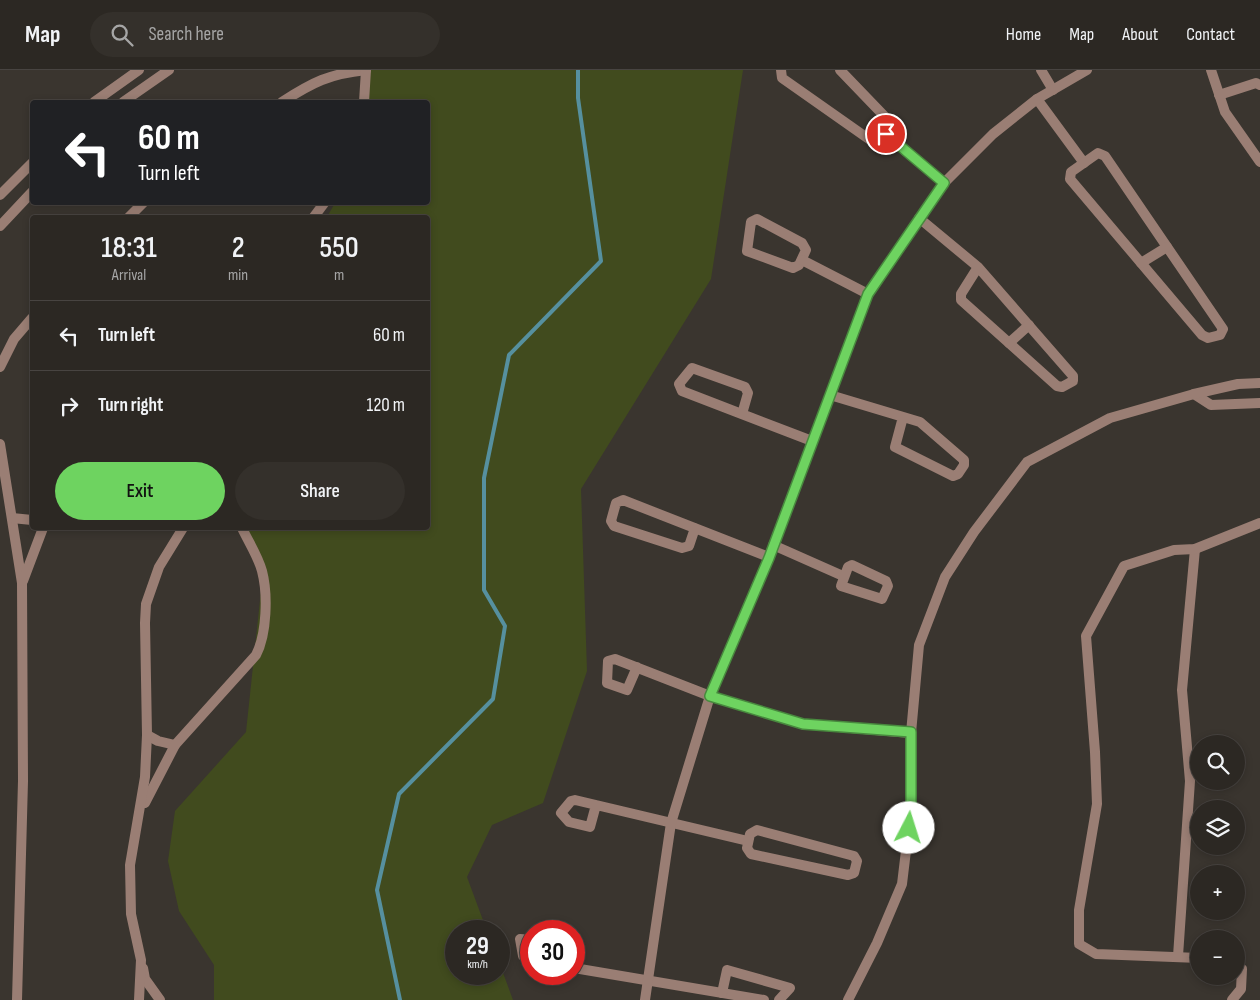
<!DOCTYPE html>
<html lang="en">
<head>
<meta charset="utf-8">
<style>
  :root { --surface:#2c2823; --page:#34302b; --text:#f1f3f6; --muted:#a6a6a6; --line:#484441; --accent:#6ed360 }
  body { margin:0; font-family:"Sofia Sans Condensed",sans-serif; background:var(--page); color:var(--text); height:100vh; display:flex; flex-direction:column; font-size:19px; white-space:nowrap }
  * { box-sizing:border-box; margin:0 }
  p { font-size:16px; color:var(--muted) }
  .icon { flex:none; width:28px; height:28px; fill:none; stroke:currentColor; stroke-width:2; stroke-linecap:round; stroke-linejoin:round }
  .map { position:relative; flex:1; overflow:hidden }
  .sheet { position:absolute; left:30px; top:145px; width:400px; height:315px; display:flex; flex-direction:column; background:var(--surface); border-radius:5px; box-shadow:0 2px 8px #0003,0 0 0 1px var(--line) }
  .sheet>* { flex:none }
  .top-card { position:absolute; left:30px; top:30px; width:400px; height:105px; border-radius:5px; box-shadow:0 2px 8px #0003,0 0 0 1px var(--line); background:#202124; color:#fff; overflow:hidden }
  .fabs { position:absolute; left:1190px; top:665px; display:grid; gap:10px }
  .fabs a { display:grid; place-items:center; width:55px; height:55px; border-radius:50%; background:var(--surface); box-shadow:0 2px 8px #0003,0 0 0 1px var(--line); font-size:25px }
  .speed { position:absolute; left:445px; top:850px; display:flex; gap:10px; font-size:25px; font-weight:700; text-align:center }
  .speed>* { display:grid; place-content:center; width:65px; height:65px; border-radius:50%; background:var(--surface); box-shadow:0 2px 8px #0003,0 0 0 1px var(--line); line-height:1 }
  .speed small { font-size:12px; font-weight:400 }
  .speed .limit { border:8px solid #d22; background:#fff; color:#111 }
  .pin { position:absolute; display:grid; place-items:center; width:42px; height:42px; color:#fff; margin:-21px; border:2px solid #fff; border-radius:50%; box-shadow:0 1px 5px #0007 }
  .me { position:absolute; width:55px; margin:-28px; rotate:5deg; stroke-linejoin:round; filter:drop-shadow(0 0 4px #0008) }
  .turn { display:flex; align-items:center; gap:18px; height:105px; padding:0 25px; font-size:22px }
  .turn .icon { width:65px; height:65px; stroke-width:2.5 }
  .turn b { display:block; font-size:35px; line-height:42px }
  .eta { display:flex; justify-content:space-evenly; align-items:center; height:85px; text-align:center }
  .eta b { font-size:30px; font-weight:600; line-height:35px }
  .primary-button { display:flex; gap:10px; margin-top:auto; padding:10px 25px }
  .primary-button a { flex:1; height:58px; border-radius:30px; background:var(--accent); color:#111; font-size:20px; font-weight:600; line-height:58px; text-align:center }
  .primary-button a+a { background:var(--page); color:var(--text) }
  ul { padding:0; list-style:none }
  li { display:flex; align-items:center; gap:15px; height:70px; padding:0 25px; border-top:1px solid var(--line) }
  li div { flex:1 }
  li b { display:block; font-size:19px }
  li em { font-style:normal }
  header { display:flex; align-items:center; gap:30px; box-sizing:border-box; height:70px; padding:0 25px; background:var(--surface); border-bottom:1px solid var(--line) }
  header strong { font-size:24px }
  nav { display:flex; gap:28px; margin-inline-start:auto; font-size:18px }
  .search { width:350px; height:45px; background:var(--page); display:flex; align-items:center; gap:12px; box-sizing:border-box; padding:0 18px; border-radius:28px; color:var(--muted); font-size:19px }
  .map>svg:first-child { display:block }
</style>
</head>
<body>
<header>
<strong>Map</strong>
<div class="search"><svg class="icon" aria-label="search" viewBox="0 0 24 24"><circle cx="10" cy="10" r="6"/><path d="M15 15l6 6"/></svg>Search here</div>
<nav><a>Home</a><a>Map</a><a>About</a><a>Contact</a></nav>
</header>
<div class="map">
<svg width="1260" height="930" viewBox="0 0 1260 930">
  <rect width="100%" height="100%" fill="#3a352f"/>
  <polygon fill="#414b1e" points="367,0 743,0 711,209 581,419 587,601 543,733 492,755 467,807 487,861 456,861 456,904 499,904 499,892 513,930 214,930 214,895 179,841 168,791 175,741 246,662 263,502 240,458 428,458 428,148 327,147 335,133 428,132 428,32 363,32"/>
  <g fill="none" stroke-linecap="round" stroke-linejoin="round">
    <polyline stroke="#56909f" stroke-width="4" points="400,930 377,820 399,724 493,629 505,556 484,520 484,408 509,285 601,191 578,28 578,0"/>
    <g stroke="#9a7e74" stroke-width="10">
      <polyline points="781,0 782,8 873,72 879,73 891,59 890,52 840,0"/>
      <polyline points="1041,0 1053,20"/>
      <polyline points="1211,0 1225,42 1260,92"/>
      <polyline points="1219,25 1256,13 1260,15"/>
      <polyline points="1037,29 1084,93"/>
      <polyline points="94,32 139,0"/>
      <polyline points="123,32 169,0"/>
      <path d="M 282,32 C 313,12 329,4 366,0"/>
      <polyline points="364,32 366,0"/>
      <polyline points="886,65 944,113"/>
      <polygon points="1098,83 1105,86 1223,259 1220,265 1208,268 1202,265 1070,109 1071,102"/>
      <polyline points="0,125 32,93"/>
      <polyline points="128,148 144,132"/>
      <polyline points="313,148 325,132"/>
      <polyline points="919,148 978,197 1073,306 1073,311 1062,317 1057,316 961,230 961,224 978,197"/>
      <polygon points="757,149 802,173 806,180 799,195 793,198 747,181 751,152"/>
      <polyline points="0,156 32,122"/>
      <polyline points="802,190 868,224"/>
      <polyline points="1141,193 1167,177"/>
      <polyline points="1009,273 1029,255"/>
      <polyline points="0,297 14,269 32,248"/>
      <polyline points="1194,324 1211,335 1260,333"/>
      <polyline points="830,325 920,352 964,390 964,395 958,404 953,406 895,377 903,347"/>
      <polyline points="742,344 748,323 745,317 692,298 679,314 682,321 812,371"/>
      <polyline points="0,374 22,513 23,711 17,930"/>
      <polyline points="12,448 32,450"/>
      <polyline points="695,458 689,476 682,478 614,456 611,451 616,433 623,430 769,487"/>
      <polyline points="773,475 843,506"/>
      <polygon points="852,495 886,511 888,516 882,529 841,516 848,497"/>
      <polyline points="23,511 43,458"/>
      <polyline points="637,597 627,620 607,613 608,591 615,589 710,626 803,654 911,663"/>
      <polyline points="147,665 158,671 175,675"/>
      <path d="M 145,733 L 175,675 L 256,585 C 267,564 268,524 262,501 C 258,486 248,471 242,458"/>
      <polyline points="596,735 590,757 569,752 561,743 571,731 575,730 748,771"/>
      <polygon points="757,760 854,786 857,791 854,803 848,805 751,784 747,778 750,764"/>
      <polyline points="531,870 520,869 523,886 531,891"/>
      <polyline points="1178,886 1190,711 1182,620 1195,479"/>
      <polyline points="1199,888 1096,884 1079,874 1079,840 1097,734 1095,682 1086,566 1124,496 1174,480 1195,479 1260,453"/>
      <polyline points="143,898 145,909 160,930"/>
      <polyline points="574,898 764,930"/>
      <polyline points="722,923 727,900 790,918 779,930"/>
      <polyline points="139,930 141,890 131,844 130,795 145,707 147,665 145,553 146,534 159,497 183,458"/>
      <polyline points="645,930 671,753 710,626 769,487 868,224 944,113 993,64 1037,29 1087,0"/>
      <polyline points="848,930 877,873 902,814 911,739 911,663 919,575 945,507 974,462 1027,392 1110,348 1194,324 1238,314 1260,313"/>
      <polyline points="1232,930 1241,919 1242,899 1236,897"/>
    </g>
  </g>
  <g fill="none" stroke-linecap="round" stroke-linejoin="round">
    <g stroke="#48893e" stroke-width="12">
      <polyline id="route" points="886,64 944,113 868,224 769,488 710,626 803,654 911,662 911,739 909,758"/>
    </g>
    <use href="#route" stroke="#6ed360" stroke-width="9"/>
  </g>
</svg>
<div class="fabs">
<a><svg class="icon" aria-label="search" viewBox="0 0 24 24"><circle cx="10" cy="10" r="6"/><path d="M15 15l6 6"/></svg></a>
<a><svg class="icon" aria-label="layers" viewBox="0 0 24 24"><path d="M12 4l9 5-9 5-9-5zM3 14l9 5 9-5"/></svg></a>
<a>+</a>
<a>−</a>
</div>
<div class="speed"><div>29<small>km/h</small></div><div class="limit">30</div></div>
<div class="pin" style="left:886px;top:64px;background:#d93025"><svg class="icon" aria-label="arrive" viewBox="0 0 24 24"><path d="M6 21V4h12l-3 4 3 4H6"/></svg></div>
<svg class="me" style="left:909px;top:758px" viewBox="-20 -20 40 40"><circle r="19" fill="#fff"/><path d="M0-13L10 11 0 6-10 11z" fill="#6ed360"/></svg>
<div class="top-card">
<div class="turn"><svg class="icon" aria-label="left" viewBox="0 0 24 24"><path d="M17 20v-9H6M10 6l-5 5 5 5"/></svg><div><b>60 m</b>Turn left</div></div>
</div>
<section class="sheet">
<div class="eta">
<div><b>18:31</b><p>Arrival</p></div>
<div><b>2</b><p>min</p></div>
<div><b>550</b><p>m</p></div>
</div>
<ul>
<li><svg class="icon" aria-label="left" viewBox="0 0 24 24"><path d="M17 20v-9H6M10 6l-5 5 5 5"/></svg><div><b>Turn left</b></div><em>60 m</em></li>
<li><svg class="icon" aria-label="right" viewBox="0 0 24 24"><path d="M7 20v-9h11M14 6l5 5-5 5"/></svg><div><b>Turn right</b></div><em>120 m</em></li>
</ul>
<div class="primary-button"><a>Exit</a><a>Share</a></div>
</section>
</div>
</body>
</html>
